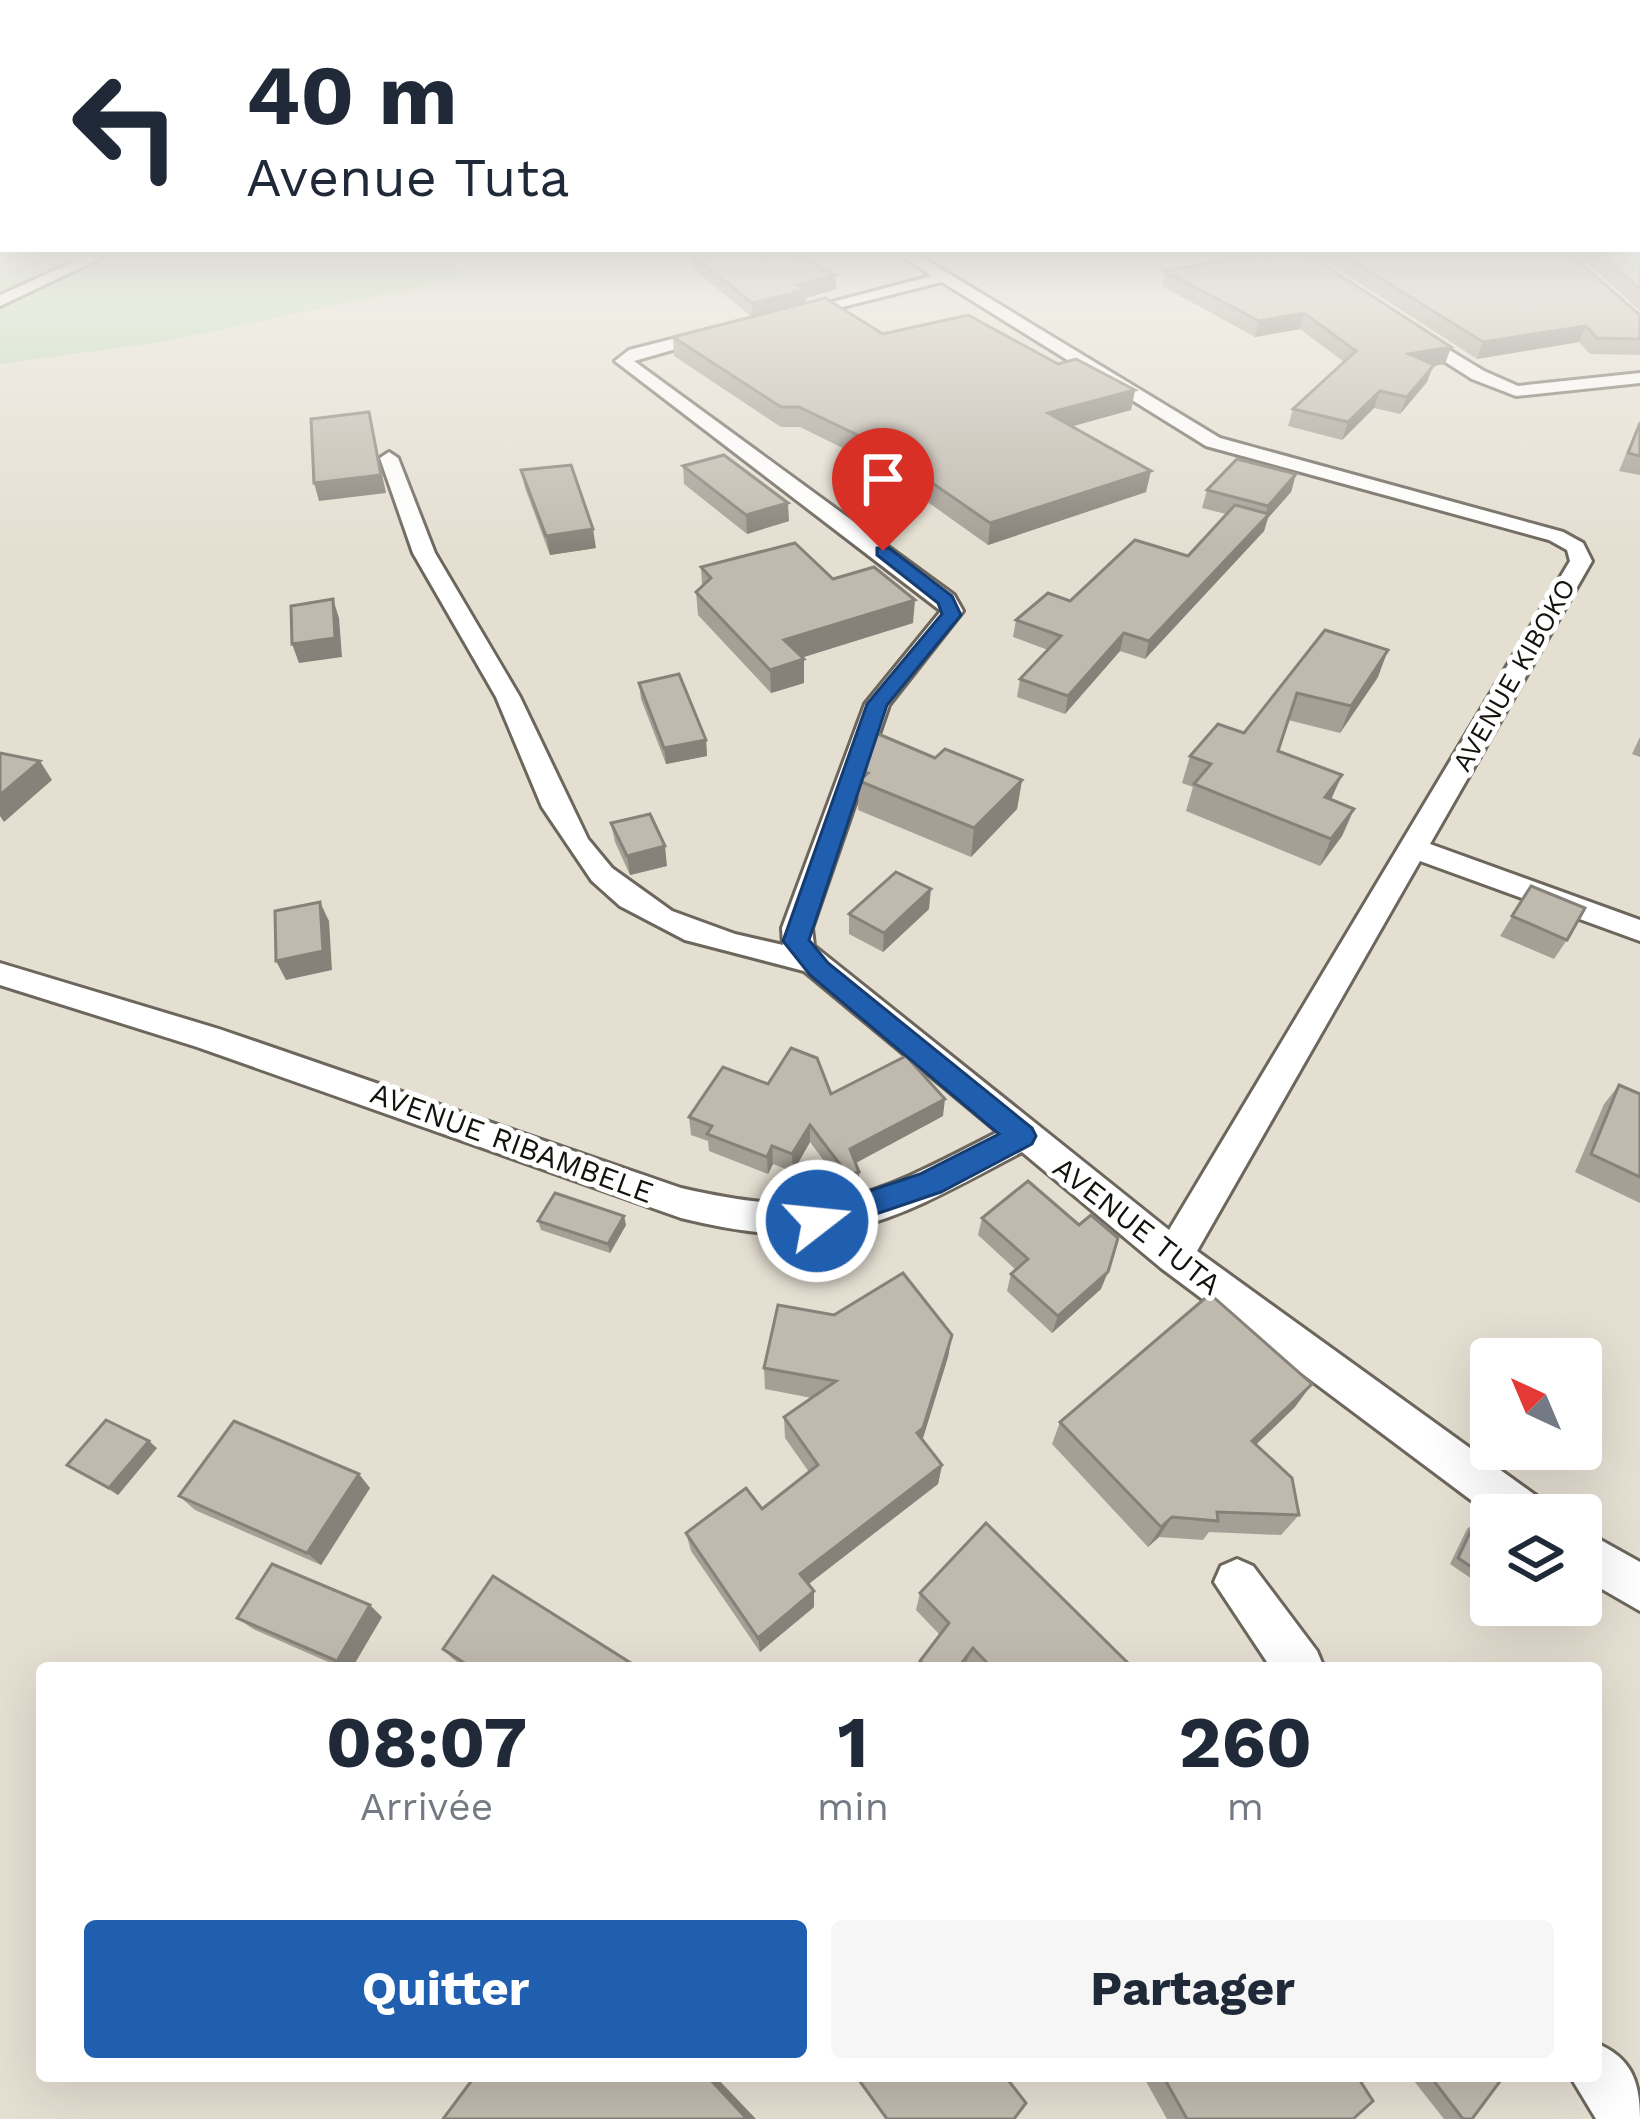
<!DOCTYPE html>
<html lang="fr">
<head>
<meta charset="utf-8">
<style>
  :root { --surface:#fff; --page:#f6f6f7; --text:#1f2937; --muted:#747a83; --accent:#205eaf }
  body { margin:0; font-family:"Work Sans",sans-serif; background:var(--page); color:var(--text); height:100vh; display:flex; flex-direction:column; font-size:45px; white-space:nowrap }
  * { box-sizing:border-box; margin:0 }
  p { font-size:39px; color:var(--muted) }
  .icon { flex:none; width:66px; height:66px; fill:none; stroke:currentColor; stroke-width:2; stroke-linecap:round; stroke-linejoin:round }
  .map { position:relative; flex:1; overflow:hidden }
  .sheet { position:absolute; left:36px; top:1662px; width:1566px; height:420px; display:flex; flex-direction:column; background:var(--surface); border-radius:12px; box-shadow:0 12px 48px #0002 }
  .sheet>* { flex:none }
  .guide { position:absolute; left:0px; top:0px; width:1641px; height:252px; box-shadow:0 12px 48px #0002; background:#fff; color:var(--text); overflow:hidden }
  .needle { width:78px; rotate:316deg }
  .controls { position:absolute; left:1470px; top:1338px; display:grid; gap:24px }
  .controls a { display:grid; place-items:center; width:132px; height:132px; border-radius:12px; background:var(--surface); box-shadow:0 12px 48px #0002; font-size:60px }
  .pin { position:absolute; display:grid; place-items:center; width:102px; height:102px; color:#fff; margin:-123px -51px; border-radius:50% 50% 50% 0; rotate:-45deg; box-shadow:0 0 12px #0007 }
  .pin .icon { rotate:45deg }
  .me { position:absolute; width:132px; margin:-66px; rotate:74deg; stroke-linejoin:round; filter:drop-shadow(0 0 9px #0008) }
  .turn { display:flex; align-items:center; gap:42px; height:252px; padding:0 48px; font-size:54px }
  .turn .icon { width:156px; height:156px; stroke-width:2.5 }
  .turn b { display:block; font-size:84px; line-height:102px }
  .eta { display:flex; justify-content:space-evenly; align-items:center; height:204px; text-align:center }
  .eta b { font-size:72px; font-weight:700; line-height:84px }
  .button { display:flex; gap:24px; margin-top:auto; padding:24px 48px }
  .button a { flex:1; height:138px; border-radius:12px; background:var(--accent); color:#fff; font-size:48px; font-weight:700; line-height:138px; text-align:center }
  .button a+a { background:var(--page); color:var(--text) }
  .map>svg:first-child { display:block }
</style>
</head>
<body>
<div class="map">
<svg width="1640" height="2119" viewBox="0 0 1640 2119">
  <rect width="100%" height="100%" fill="#e5dfd2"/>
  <polygon fill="#bddab7" points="0,252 452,252 468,277 162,342 0,364"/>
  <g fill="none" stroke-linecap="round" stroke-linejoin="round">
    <g stroke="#6c665c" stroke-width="6">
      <g id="minor">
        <path d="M 896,252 L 913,252 L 1220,438 L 1563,532 L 1583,543 L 1592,561 L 1430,844 L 1640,920 L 1640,941 L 1420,861 L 1197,1251 L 1542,1500 L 1549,1515 L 1491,1515 L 1161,1268 L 1022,1152 C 887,1224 836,1256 681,1218 L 197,1047 L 0,985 L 0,963 L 219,1029 L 681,1188 C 829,1222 868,1199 998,1132 L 804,971 L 685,940 L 620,906 L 592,881 L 542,807 L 496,697 L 413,553 L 380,458 L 389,452 L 398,458 L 435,553 L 520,697 L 588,839 L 612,868 L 672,911 L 735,934 L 783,945 L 782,928 L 865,704 L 941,611 L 615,361 L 629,350 L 715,328 L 721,330 L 721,336 L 634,361 L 954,595 L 963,611 L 889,705 L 812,928 L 814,946 L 1169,1230 L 1570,561 L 1567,550 L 1549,540 L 1206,446 L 942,282 L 794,319 L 786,314 L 932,276 Z"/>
        <polygon points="89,255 101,258 0,306 0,295"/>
        <polygon points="1406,331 1418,331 1484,371 1518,386 1640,373 1640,383 1516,396 1472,379 1406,337"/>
        <polygon points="1581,1529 1640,1562 1640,1611 1581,1577"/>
        <polygon points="1237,1559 1253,1566 1317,1651 1324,1668 1271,1668 1214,1582 1221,1566"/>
        <path d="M 1596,2043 C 1632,2058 1640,2082 1640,2119 L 1596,2119 L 1570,2076 L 1596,2076 Z"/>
      </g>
    </g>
    <use href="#minor" fill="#fff" fill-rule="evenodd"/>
  </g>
  <g fill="#a59f95">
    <polygon points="1238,252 1304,252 1451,347 1445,364 1433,366 1427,382 1400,414 1374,408 1342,440 1288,426 1293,409 1344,362 1300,329 1255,337 1162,286 1165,271 1239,258"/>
    <polygon points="1311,252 1568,252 1640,315 1640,355 1590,354 1579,342 1477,359"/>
    <polygon points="1576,252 1640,252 1640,311"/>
    <polygon points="691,254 836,275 836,289 806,298 806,303 883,334 1058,364 1135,390 1131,410 1071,426 1146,492 988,545 901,483 899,468 865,459 800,427 781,427 674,356 673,337 752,317 692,268"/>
    <polygon points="1640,420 1640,475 1619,471"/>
    <polygon points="683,466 789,521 747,534 684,484"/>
    <polygon points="521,470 596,548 550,555 525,488"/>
    <polygon points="1296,474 1291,492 1268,518 1264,531 1145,659 1120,651 1065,714 1017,697 1020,679 1048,650 1013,637 1016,620 1188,556 1226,514 1202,508 1207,490"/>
    <polygon points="701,567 833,579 913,623 802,657 804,659 804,683 771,693 698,615 696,592 702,586"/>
    <polygon points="1325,630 1378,677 1340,733 1288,720 1278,751 1331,800 1354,809 1342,836 1320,866 1186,811 1193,787 1182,783 1190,756 1244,733"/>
    <polygon points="639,683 706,740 707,756 666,764 641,699"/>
    <polygon points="1640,737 1640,757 1632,754"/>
    <polygon points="935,758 1022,780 1017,809 971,857 858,810 859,781 862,778 862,771"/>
    <polygon points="611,823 667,866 630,875 615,842"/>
    <polygon points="1531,886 1567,940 1554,959 1500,936"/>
    <polygon points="929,909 883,952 849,934 849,914"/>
    <polygon points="768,1084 831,1094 943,1116 856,1163 859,1172 858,1190 848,1193 810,1142 793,1172 773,1164 768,1174 709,1151 708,1141 691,1135 689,1117"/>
    <polygon points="1619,1085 1640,1094 1640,1203 1575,1172 1604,1104"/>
    <polygon points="982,1218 1101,1289 1052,1333 1007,1291 1011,1274 1016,1270 978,1235"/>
    <polygon points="538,1221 626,1225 610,1253 541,1230"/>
    <polygon points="952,1335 948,1357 922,1440 942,1465 938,1484 808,1584 814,1591 814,1607 760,1652 691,1551 686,1533 762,1509 809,1472 785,1438 784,1417 812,1398 765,1389 764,1368"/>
    <polygon points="1295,1407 1256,1444 1299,1515 1281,1535 1209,1532 1203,1540 1159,1537 1148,1547 1052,1444 1060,1422"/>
    <polygon points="157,1448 118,1495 67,1465"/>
    <polygon points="370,1488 321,1565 195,1510 179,1496"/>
    <polygon points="1475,1522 1491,1533 1491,1592 1450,1564 1467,1529"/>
    <polygon points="920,1593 1133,1668 971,1668 967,1663 963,1668 918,1668 920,1661 940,1635 916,1610"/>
    <polygon points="1510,1605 1533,1605 1522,1613"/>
    <polygon points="382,1617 352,1668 342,1668 253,1629 237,1618"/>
    <polygon points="443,1649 636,1668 466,1668 453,1659"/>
    <polygon points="1143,2076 1357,2076 1353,2119 1167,2119"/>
    <polygon points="1410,2076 1504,2076 1472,2119 1444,2119"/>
  </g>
  <g fill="#868279">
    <polygon points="836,275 836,289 806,298 806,304 753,318 752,303 798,285"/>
    <polygon points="1304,313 1300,329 1255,337 1259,321"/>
    <polygon points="1586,326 1579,342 1477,359 1483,342"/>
    <polygon points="1451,347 1445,364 1433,366 1427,382 1400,414 1407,397 1409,354"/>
    <polygon points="1135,390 1131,410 1045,434 1048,413"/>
    <polygon points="1380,391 1374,408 1342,440 1348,422"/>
    <polygon points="369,412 386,493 319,501 314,483"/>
    <polygon points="1151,471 1146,492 988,545 990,523"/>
    <polygon points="1296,474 1291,492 1268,518 1264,531 1145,659 1149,641 1264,520 1268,506"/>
    <polygon points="788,503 789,521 747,534 746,515"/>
    <polygon points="593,529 596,548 550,555 546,536"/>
    <polygon points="333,599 339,618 342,657 299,663 292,644"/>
    <polygon points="915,600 913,623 785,663 784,640"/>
    <polygon points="1124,633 1120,651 1065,714 1068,696"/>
    <polygon points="1388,650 1378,677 1340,733 1351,706"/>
    <polygon points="804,659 804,683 771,693 770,670"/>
    <polygon points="706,740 707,756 666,764 664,748"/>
    <polygon points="40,761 52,780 4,822 0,816 0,795"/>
    <polygon points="1342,775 1330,802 1325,797"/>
    <polygon points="1022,780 1017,809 971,857 974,828"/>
    <polygon points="1354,809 1342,836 1320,866 1331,839"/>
    <polygon points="665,846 667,866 630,875 627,856"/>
    <polygon points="931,889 929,909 883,952 884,933"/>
    <polygon points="320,902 329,921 332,970 286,980 276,961"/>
    <polygon points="945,1099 943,1116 850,1166 850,1149"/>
    <polygon points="810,1125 810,1142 793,1172 792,1154"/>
    <polygon points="772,1146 773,1164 768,1174 767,1157"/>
    <polygon points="859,1172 858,1190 848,1193 848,1175"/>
    <polygon points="624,1216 626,1225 610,1253 608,1244"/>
    <polygon points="1108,1272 1101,1289 1052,1333 1058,1316"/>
    <polygon points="952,1335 948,1357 920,1448 917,1433"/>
    <polygon points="1312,1384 1295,1407 1237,1463 1252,1441"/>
    <polygon points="149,1441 157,1448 118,1495 109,1488"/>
    <polygon points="942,1465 938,1484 801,1590 800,1574"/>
    <polygon points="359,1474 370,1488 321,1565 307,1553"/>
    <polygon points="1172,1517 1159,1537 1148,1547 1161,1527"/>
    <polygon points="814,1591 814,1607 760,1652 758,1638"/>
    <polygon points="370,1605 382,1617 352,1668 346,1668 337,1661"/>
    <polygon points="973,1648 963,1668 958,1668"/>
    <polygon points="707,2076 715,2076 756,2119 747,2119"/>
  </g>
  <g fill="#c0b9ad" stroke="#868279" stroke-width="3">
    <polygon points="703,252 791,252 836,275 798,285 806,290 752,303 691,254"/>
    <polygon points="1251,252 1304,252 1451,347 1409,354 1434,365 1407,397 1380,391 1348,422 1293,409 1356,351 1304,313 1259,321 1165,271 1255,255"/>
    <polygon points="1338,252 1568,252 1640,315 1640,339 1597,338 1586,326 1483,342"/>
    <polygon points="1599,252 1640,252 1640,289"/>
    <polygon points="825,298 883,334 968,315 1058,364 1076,359 1135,390 1048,413 1151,471 990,523 902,462 900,448 866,439 799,407 781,407 673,337"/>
    <polygon points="369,412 381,475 314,483 311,419"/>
    <polygon points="1640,423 1640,456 1628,453"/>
    <polygon points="724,455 788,503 746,515 683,466"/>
    <polygon points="1237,459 1296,474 1268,506 1207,490"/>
    <polygon points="571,465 593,529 546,536 521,470"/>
    <polygon points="1235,505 1269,514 1149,641 1124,633 1068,696 1020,679 1061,636 1016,620 1048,593 1070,601 1135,540 1188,556"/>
    <polygon points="795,543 833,579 874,567 915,600 784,640 804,659 770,670 696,592 711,578 701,567"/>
    <polygon points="333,599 335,638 292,644 291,606"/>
    <polygon points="1325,630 1388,650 1351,706 1297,693 1278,751 1342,775 1325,797 1354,809 1331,839 1194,784 1211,764 1190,756 1218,724 1244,733"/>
    <polygon points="679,674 706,740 664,748 639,683"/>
    <polygon points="876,733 935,758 945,749 1022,780 974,828 859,781 868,773 862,771"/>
    <polygon points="0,753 40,761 0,795"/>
    <polygon points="650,814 665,846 627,856 611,823"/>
    <polygon points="896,872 931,889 884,933 849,914"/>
    <polygon points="1531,886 1585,908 1567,940 1512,916"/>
    <polygon points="320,902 323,951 276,961 275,911"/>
    <polygon points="791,1048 817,1058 831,1094 906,1056 945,1099 850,1149 859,1172 848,1175 810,1125 792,1154 772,1146 767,1157 707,1134 712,1126 689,1117 723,1067 768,1084"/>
    <polygon points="1619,1085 1640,1094 1640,1177 1591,1154"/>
    <polygon points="1028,1181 1079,1225 1091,1215 1118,1238 1108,1272 1058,1316 1011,1274 1028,1259 982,1218"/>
    <polygon points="555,1193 624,1216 608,1244 538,1221"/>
    <polygon points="903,1273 952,1335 923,1428 917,1433 942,1465 800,1574 814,1591 758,1638 686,1533 746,1488 762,1509 818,1465 784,1417 836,1381 764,1368 778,1305 834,1315"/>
    <polygon points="1210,1294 1312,1384 1252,1441 1292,1478 1299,1515 1217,1512 1218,1521 1172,1517 1161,1527 1060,1422"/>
    <polygon points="106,1420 149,1441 109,1488 67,1465"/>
    <polygon points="234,1421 359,1474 307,1553 179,1496"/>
    <polygon points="1475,1522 1491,1533 1491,1580 1458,1558"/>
    <polygon points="986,1523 1133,1668 992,1668 973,1648 958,1668 928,1668 920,1661 949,1623 920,1593"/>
    <polygon points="272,1564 370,1605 337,1661 237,1618"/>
    <polygon points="493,1576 634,1665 632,1668 472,1668 443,1649"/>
    <polygon points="475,2076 707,2076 747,2119 443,2119"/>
    <polygon points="856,2076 1005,2076 1026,2103 1014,2119 887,2119"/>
    <polygon points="1163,2076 1357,2076 1373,2101 1353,2119 1187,2119"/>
    <polygon points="1430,2076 1504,2076 1472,2119 1463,2119"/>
  </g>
  <linearGradient id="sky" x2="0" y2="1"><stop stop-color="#77c0e2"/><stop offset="0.46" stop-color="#f3f1eb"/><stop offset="1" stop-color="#f3f1eb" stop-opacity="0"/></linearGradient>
  <rect width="1640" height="549" fill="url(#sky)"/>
  <polygon fill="#205eaf" stroke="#153d72" stroke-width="3" points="877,548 889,548 952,596 961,615 887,705 809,940 828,963 1032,1128 1036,1136 1032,1144 941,1192 817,1234 806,1230 802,1221 806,1212 920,1174 999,1134 810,975 783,941 867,704 942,614 938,603 877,555"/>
  <g text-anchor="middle" stroke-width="10" stroke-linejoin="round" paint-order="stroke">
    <g font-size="27" fill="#14120d" stroke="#fff">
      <text transform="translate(1514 675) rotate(-60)" y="9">AVENUE KIBOKO</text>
    </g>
    <g font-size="30" fill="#14120d" stroke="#fff">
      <text transform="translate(512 1143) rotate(20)" y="10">AVENUE RIBAMBELE</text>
      <text transform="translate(1137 1226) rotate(38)" y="10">AVENUE TUTA</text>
    </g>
  </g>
</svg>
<div class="controls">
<a><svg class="needle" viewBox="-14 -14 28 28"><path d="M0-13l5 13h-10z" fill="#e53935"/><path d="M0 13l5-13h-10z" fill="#747a83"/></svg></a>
<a><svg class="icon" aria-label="layers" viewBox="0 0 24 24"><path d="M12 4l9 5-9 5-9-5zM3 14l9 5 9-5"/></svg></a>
</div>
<div class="pin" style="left:883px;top:551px;background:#d93025"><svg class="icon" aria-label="arrive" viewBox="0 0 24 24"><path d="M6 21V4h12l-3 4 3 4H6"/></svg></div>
<svg class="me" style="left:817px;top:1221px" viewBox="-20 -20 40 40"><circle r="17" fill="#205eaf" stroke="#fff" stroke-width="3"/><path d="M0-11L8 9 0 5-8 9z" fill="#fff"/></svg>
<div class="guide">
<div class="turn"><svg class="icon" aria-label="left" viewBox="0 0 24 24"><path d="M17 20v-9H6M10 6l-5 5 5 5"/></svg><div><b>40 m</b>Avenue Tuta</div></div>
</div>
<section class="sheet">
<div class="eta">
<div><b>08:07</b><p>Arrivée</p></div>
<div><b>1</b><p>min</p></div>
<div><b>260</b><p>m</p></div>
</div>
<div class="button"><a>Quitter</a><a>Partager</a></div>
</section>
</div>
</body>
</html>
